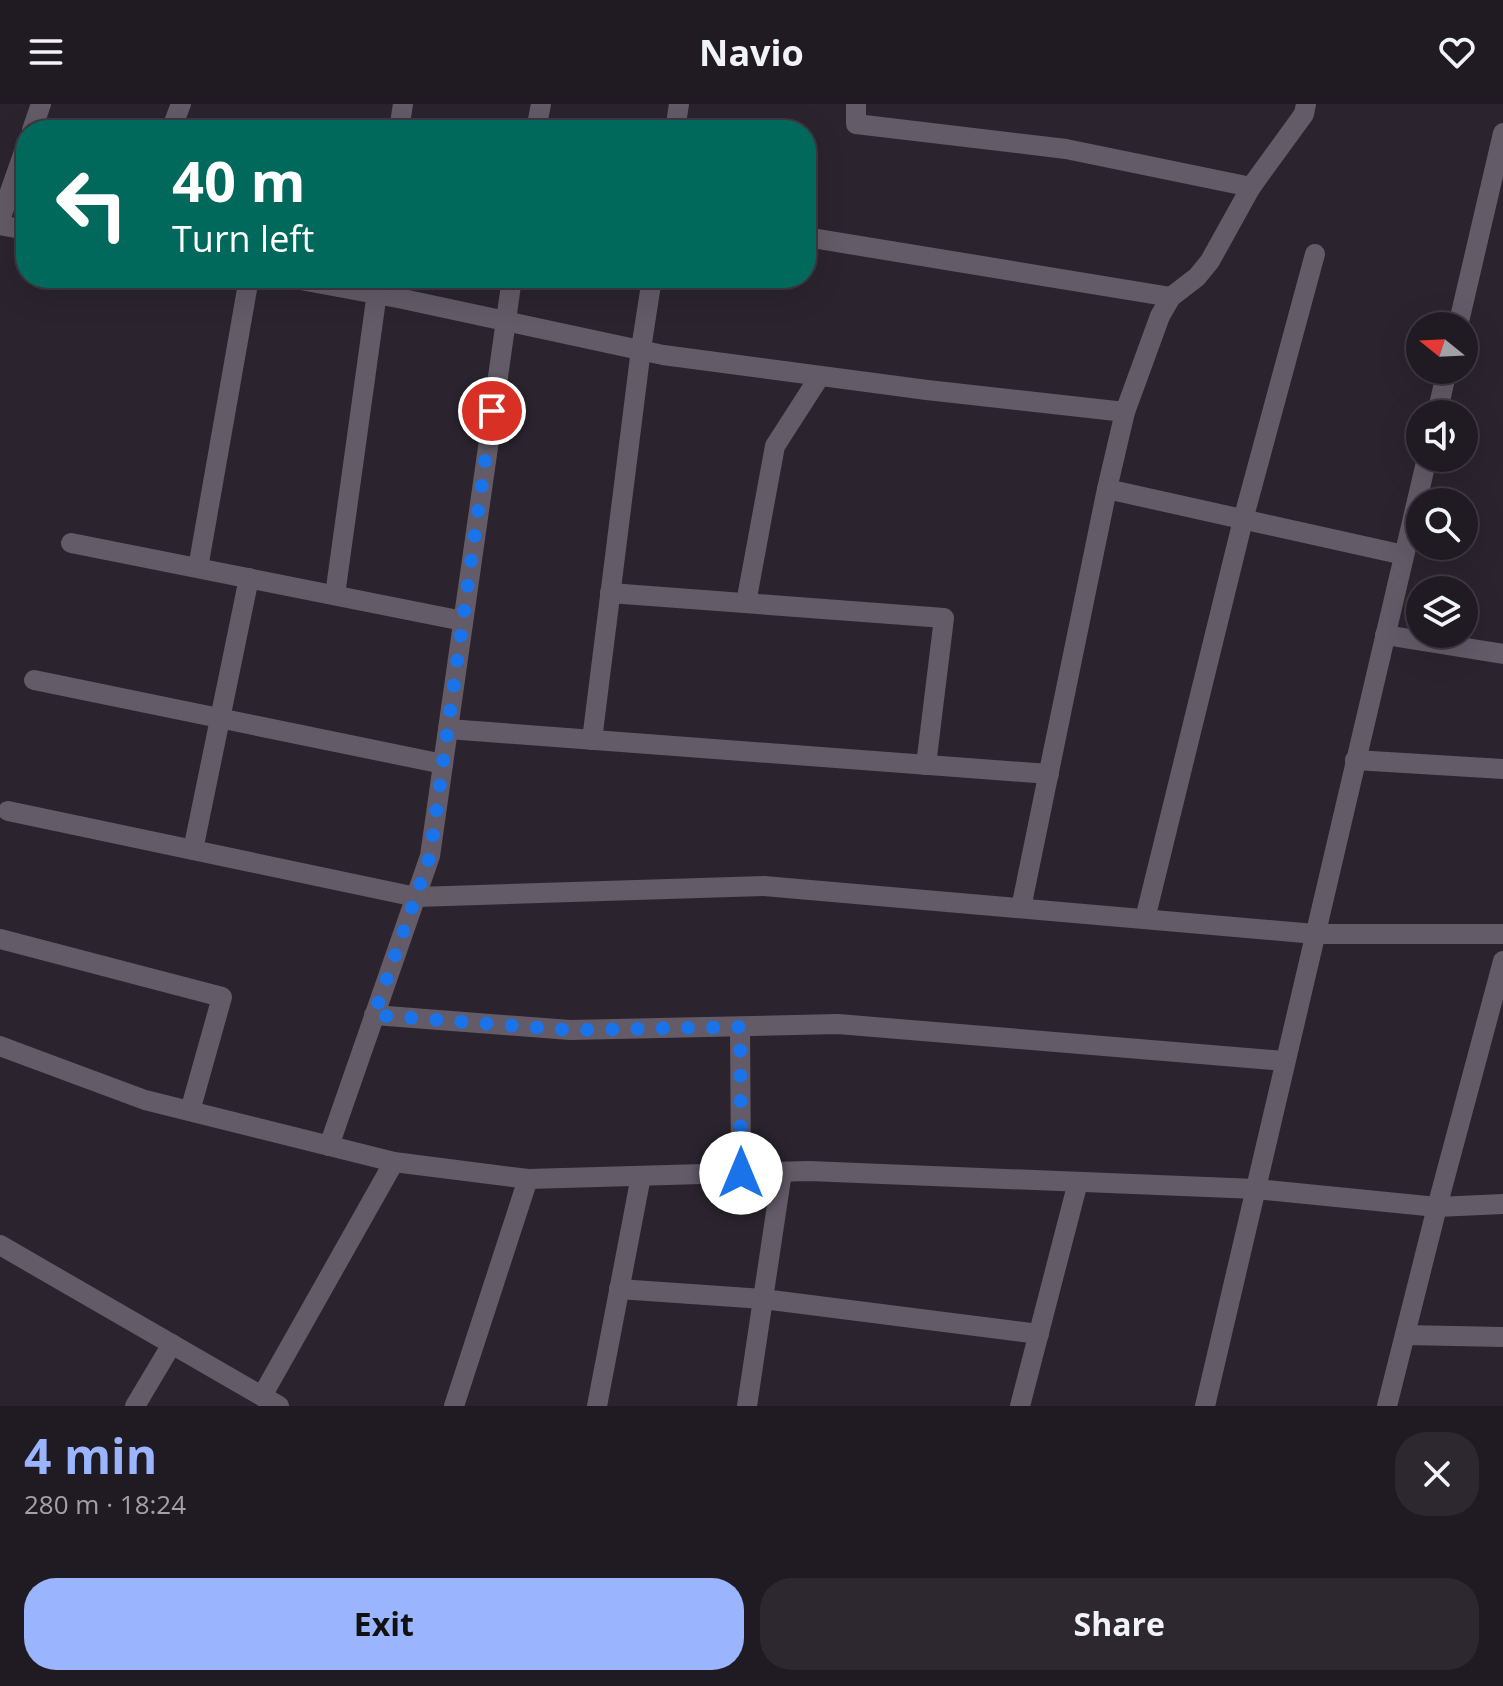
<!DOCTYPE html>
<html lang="en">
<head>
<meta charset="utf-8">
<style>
  :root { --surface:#201b23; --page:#2d2830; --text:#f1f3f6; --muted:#a2a1a6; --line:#3d3941; --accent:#9ab5fd }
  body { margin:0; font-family:"Open Sans",sans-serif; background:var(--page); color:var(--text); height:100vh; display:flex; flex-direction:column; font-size:30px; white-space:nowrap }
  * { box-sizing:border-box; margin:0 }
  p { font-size:26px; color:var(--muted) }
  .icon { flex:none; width:44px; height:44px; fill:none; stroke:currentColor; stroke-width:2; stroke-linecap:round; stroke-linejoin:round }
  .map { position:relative; height:1302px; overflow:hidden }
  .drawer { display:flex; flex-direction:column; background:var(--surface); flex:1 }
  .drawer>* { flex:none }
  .hud { position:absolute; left:16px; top:16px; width:800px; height:168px; border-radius:32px; box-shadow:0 8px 32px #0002,0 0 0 2px var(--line); background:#00695c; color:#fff; overflow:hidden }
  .needle { width:52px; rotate:288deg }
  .tools { position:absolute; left:1406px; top:208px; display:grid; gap:16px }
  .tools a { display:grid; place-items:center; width:72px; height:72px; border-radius:50%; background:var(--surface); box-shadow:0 8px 32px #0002,0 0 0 2px var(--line); font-size:40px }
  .pin { position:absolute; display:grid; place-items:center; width:68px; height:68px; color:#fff; margin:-34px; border:4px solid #fff; border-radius:50%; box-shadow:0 2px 8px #0007 }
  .me { position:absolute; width:88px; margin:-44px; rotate:0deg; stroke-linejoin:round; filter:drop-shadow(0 0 6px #0008) }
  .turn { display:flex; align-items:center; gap:28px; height:168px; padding:0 24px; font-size:36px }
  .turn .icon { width:104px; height:104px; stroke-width:2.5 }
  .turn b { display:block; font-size:56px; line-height:68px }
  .round { display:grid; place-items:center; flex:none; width:84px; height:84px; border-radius:32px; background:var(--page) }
  .head { display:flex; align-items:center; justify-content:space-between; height:136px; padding:0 24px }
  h1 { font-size:48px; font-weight:700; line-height:60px; color:var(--accent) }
  .button { display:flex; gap:16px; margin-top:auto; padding:16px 24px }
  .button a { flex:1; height:92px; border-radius:32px; background:var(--accent); color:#111; font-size:32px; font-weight:700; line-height:92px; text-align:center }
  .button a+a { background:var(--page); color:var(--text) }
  header { display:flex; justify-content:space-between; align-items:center; height:104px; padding:0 24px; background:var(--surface); font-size:36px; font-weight:700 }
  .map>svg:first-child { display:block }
</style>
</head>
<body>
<header><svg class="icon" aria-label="menu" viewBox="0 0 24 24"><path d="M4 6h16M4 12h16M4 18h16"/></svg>Navio<svg class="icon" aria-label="heart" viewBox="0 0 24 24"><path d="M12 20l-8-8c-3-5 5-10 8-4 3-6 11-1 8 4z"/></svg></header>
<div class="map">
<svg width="1503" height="1302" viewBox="0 0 1503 1302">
  <rect width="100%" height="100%" fill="#2b242f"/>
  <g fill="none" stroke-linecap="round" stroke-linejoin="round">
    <g stroke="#635b68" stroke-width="20">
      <polyline points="856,0 856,20 1066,45 1251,83"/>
      <polyline points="32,26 41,0"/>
      <polyline points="171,26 181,0"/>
      <polyline points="399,26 403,0"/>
      <polyline points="536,26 541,0"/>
      <polyline points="675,26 679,0"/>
      <polyline points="0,116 26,42"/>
      <polyline points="0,121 26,126"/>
      <polyline points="806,133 1171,193"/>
      <polyline points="290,174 403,195 663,251 927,286 1125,308"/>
      <polyline points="1458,222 1503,29"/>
      <polyline points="1437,310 1447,266"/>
      <polyline points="1107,385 1125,308 1160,212 1171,193 1197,173 1210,157 1251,83 1304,10 1306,0"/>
      <polyline points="71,439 463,517"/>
      <polyline points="198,464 249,174"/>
      <polyline points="610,489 944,514 926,661"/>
      <polyline points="335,491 379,174"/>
      <polyline points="746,499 775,342 820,272"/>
      <polyline points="1385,531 1503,550"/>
      <polyline points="34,576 443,660"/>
      <polyline points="448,625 1049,670"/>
      <polyline points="592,636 641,245 652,174"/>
      <polyline points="1355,656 1503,665"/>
      <polyline points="8,707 416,793 764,782 1315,830 1503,830"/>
      <polyline points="193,746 249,474"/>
      <polyline points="1021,804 1107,385 1404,451"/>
      <polyline points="1145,815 1243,416 1315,150"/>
      <polyline points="0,835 222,893 190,1007"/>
      <polyline points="374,911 570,926 838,920 1285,957"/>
      <polyline points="740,923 741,1069"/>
      <polyline points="0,942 145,996 394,1058 528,1075 809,1067 1256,1085 1437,1103 1503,857"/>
      <polyline points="329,1042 430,752 512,174"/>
      <polyline points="0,1141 279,1302"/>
      <polyline points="619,1185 763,1195 1039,1230"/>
      <polyline points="1405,1231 1503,1233"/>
      <polyline points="262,1292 394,1058"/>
      <polyline points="135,1302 172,1240"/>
      <polyline points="454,1302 528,1075"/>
      <polyline points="597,1302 641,1072"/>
      <polyline points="747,1302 782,1068"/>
      <polyline points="1020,1302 1078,1078"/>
      <polyline points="1205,1302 1427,354"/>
      <polyline points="1387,1302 1437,1103 1503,1100"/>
    </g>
  </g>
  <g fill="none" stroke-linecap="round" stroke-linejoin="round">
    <polyline stroke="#1a73e8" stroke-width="14" stroke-dasharray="0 25.2" points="492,307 430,752 374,911 570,926 740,923 741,1069"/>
  </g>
</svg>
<div class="tools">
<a><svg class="needle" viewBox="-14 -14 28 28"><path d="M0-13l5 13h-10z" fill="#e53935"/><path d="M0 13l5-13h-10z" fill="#a2a1a6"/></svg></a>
<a><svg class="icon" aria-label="sound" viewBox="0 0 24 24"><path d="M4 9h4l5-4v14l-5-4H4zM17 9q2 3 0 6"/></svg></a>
<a><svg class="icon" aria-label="search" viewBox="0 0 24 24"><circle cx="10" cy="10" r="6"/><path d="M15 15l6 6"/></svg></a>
<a><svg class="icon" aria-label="layers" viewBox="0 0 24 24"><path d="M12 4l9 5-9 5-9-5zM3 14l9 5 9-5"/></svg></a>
</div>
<div class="pin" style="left:492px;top:307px;background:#d93025"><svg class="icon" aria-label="arrive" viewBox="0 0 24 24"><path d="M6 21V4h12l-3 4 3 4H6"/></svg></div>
<svg class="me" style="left:741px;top:1069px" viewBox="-20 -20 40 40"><circle r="19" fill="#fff"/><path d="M0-13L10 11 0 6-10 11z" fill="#1a73e8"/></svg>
<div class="hud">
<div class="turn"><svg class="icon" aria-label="left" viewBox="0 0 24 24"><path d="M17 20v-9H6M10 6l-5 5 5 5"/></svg><div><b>40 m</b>Turn left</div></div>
</div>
</div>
<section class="drawer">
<div class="head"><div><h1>4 min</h1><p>280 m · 18:24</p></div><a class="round"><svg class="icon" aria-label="close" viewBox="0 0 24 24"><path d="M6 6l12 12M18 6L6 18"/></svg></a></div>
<div class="button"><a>Exit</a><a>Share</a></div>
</section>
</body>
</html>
